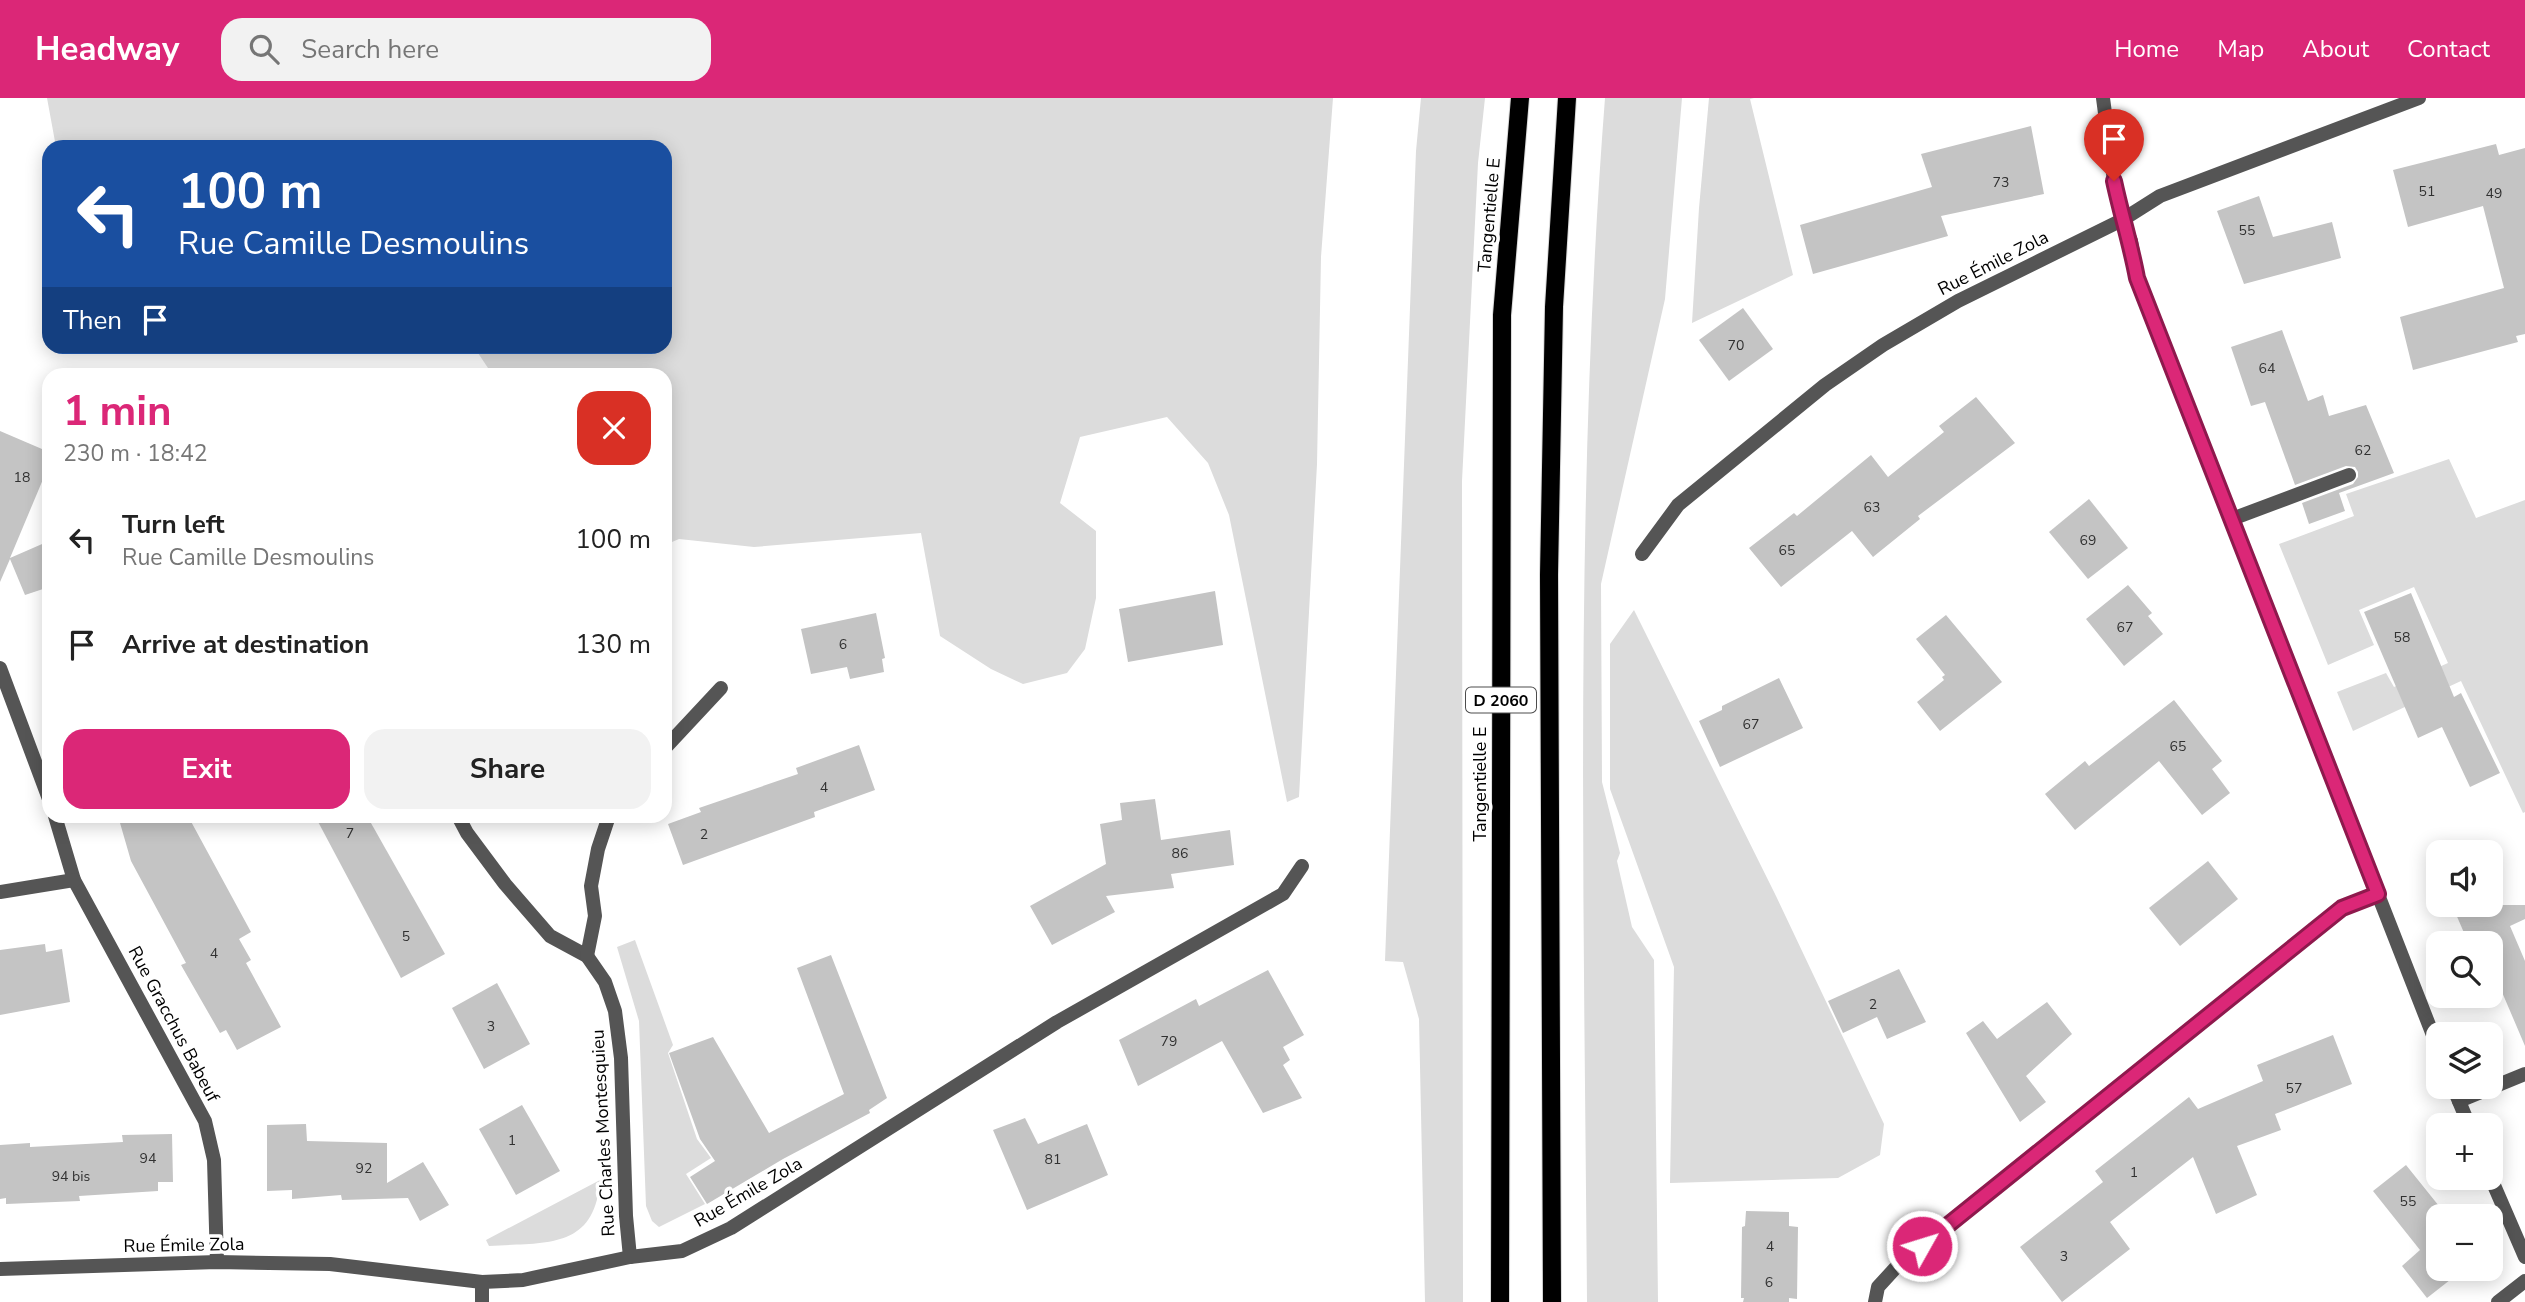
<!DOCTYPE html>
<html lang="en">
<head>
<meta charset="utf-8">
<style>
  :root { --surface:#fff; --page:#f2f2f2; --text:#222; --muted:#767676; --accent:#db2777 }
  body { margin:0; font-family:"Nunito Sans",sans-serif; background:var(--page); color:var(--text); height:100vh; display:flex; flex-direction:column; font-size:26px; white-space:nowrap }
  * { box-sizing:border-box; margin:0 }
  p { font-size:23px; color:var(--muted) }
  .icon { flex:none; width:38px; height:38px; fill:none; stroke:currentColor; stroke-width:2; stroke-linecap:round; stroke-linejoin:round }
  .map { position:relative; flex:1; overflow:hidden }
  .sheet { position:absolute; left:42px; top:270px; width:630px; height:455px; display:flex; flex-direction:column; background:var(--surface); border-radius:21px; box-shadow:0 4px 18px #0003 }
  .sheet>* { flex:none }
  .banner { position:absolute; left:42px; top:42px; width:630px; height:214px; border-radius:21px; box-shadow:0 4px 18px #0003; background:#1a4fa0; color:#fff; overflow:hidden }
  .fabs { position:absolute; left:2426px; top:742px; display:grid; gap:14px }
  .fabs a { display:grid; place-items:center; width:77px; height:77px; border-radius:14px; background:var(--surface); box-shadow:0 4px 18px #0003; font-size:35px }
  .pin { position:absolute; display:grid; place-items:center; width:60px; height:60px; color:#fff; margin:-72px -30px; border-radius:50% 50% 50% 0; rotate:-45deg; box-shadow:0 0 7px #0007 }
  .pin .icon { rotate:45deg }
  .me { position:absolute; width:77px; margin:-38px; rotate:51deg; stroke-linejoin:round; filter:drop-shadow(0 0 5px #0008) }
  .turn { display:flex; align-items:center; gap:24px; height:147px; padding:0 21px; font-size:32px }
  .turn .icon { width:91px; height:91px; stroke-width:2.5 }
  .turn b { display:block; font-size:49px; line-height:60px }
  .then { display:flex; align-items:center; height:66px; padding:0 21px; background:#0003; gap:14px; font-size:26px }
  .round { display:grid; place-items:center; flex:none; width:74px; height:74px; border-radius:21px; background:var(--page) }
  .overview { display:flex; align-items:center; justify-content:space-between; height:119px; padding:0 21px }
  h1 { font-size:42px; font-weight:700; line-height:52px; color:var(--accent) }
  .button { display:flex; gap:14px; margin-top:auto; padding:14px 21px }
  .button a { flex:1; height:80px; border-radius:21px; background:var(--accent); color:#fff; font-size:28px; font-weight:700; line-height:80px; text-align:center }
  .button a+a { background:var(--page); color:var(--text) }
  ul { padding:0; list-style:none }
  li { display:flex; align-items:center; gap:21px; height:105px; padding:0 21px }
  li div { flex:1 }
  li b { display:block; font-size:26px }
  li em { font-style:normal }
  header { display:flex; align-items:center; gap:42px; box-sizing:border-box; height:98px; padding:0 35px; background:var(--accent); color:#fff }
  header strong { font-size:33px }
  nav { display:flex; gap:38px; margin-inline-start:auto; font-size:24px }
  .search { width:490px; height:63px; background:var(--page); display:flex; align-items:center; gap:18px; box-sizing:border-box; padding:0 24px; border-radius:21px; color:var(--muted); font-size:26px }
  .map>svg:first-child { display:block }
</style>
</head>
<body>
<header>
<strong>Headway</strong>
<div class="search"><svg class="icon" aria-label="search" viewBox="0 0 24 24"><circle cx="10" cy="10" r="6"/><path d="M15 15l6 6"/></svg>Search here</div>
<nav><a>Home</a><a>Map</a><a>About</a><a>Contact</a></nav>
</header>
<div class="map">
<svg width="2525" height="1204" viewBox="0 0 2525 1204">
  <rect width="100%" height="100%" fill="#fff"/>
  <g fill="#dcdcdc">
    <polygon points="47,0 1333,0 1321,159 1317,366 1299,699 1287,704 1229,417 1208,365 1167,319 1080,339 1060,405 1096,433 1096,500 1085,551 1067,575 1023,586 991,571 940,538 921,435 754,449 679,441 665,447 665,276 492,276 474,249 665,248 665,49 56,49"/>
    <polygon points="1421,0 1485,0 1478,65 1462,383 1463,1204 1425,1204 1419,921 1403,864 1385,863 1416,53"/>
    <path d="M 1605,0 L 1682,0 L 1665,201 L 1601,486 L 1602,684 L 1620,755 L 1617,763 L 1632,829 L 1654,862 L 1658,1204 L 1587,1204 C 1584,803 1574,401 1605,0 Z"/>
    <polygon points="1709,0 1754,0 1750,1 1793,177 1692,225 1699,110"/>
    <polygon points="2449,361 2476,420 2525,402 2525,714 2523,715 2461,583 2353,633 2337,594 2386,575 2394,589 2448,565 2414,489 2359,512 2374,547 2328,567 2279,446 2354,418 2346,396"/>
    <polygon points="1634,512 1776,798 1884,1026 1880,1057 1838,1080 1670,1085 1674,869 1610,691 1610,546"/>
    <polygon points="635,842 673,947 668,955 697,1041 711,1060 686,1076 705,1106 659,1129 652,1123 646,1108 639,923 617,849"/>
    <path d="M 600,1082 C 595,1153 544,1144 489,1148 L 486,1142 Z"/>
  </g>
  <g fill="#c4c4c4">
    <polygon points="2031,28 2044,96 1941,118 1948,138 1813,176 1800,127 1932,89 1921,56"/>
    <polygon points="2496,46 2499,57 2525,50 2525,236 2516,238 2518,244 2413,272 2400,219 2504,190 2483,108 2408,129 2393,72"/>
    <polygon points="2259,98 2273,139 2332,124 2341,160 2244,186 2217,113"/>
    <polygon points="1743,210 1773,251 1729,283 1699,242"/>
    <polygon points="2282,232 2308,303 2323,297 2329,318 2366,307 2394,375 2339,395 2345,413 2309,426 2302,405 2353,386 2358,379 2358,374 2355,369 2346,368 2295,387 2265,304 2251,308 2231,249"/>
    <polygon points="1976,299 2015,345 1918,418 1920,421 1873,459 1852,433 1781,489 1749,450 1794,415 1797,418 1871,357 1888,379 1944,334 1939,328"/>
    <polygon points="0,333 49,354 49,367 10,460 49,443 49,489 25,497 10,461 0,484"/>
    <polygon points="2089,401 2128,450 2088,481 2049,434"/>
    <polygon points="2128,487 2152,515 2148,518 2163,536 2124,568 2086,521"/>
    <polygon points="1215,493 1223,547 1128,564 1119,511"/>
    <polygon points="2411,495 2454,599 2461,595 2500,675 2470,689 2442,629 2418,640 2364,514"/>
    <polygon points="876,515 885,560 882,561 884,574 850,581 847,569 811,576 801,531"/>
    <polygon points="1946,517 2002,584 1940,633 1917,604 1944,582 1942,579 1945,577 1916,541"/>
    <polygon points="1779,580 1803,630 1720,669 1699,623 1722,612 1722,608"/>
    <polygon points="2174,602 2222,663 2212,671 2230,695 2202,717 2159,663 2075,732 2045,696 2085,663 2089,668"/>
    <polygon points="859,647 875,692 814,714 815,719 683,767 668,726 701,714 699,710 798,676 796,670"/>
    <polygon points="1155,701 1161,742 1230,732 1234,767 1171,776 1174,790 1106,798 1115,814 1052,847 1030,808 1106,766 1100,726 1122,722 1120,705"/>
    <polygon points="118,718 188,718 251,834 239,841 251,862 246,865 281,929 237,952 226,932 220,935 181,867 186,865 131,763"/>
    <polygon points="315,718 367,718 445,856 401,880"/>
    <polygon points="2208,763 2238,801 2180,848 2149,810"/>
    <polygon points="2452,807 2525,807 2525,821 2510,828 2525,863 2525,948 2490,866 2490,845 2482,845 2479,840 2468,844"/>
    <polygon points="45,846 46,854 62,851 70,904 0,917 0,852"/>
    <polygon points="831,857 887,1000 869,1012 870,1015 783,1061 707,1106 690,1079 715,1063 700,1041 669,955 713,939 769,1035 844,996 797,870"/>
    <polygon points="1899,871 1926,924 1887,941 1877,919 1843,935 1828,903"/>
    <polygon points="1268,872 1304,937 1283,949 1290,962 1283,967 1302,1000 1263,1015 1222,943 1138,988 1119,942 1196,901 1199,908"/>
    <polygon points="497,885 530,946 484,971 452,910"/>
    <polygon points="2047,904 2072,936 2026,978 2046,1004 2020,1024 1966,935 1983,923 1997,941"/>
    <polygon points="2333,937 2352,986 2275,1016 2281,1032 2237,1048 2257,1097 2216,1116 2193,1059 2110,1124 2130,1151 2062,1204 2020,1149 2103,1084 2095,1073 2189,999 2198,1011 2263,983 2257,967"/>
    <polygon points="522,1007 560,1073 516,1097 479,1031"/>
    <polygon points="1025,1020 1038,1046 1087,1026 1108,1077 1027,1112 993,1032"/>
    <polygon points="306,1026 307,1043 387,1045 387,1085 423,1064 449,1107 420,1123 408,1100 342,1102 341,1097 292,1101 292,1092 267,1093 267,1027"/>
    <polygon points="172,1036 173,1084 158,1084 158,1093 79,1098 80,1103 6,1106 6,1100 0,1101 0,1047 30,1045 30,1049 123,1044 122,1037"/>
    <polygon points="2406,1067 2447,1118 2438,1118 2438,1171 2464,1171 2427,1200 2402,1168 2420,1152 2373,1093"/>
    <polygon points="1746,1113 1789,1114 1789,1128 1798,1129 1797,1201 1789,1200 1789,1204 1743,1204 1744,1200 1741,1200 1742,1129 1745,1128"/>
  </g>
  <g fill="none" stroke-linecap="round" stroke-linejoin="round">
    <g stroke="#dbdbdb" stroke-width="20">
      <g id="primary">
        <polyline points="1500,1204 1502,217 1520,0"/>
        <polyline points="1552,1204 1549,477 1554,209 1567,0"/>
      </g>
    </g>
    <g stroke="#555" stroke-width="14">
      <polyline points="2232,421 2349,377"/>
      <polyline points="2459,1003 2525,976"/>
    </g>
    <g stroke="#555" stroke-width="14">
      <polyline points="2103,0 2114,83 2122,122 2131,143 2137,180 2438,950"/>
      <polyline points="1642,456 1678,407 1825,287 1883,247 1958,203 2122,122 2160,98 2419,0"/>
      <polyline points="0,570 49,701"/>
      <polyline points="665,650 721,590"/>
      <polyline points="55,718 74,782 205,1023 214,1062 217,1164"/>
      <polyline points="458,718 467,735 505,786 550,838 587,858 605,884 615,913 621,960 626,1118 630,1159"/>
      <polyline points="0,794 74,782"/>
      <polyline points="587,858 595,818 591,788 598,751 609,718"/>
      <polyline points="2453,989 2469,1027"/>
      <polyline points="2490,1078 2525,1159"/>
      <polyline points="0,1171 217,1164 330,1166 482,1184 523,1182 630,1159 682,1153 731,1130 1057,924 1283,796 1302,768"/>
      <polyline points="482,1184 482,1204"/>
      <polyline points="1875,1204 1878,1189 1900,1165 2342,810 2378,796"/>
      <polyline points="2498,1204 2525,1183"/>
    </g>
    <use href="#primary" stroke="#000" stroke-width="18"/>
  </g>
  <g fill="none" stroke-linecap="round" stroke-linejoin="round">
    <g stroke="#8e194d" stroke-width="18">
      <path id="route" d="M 1922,1148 L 2342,810 L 2378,796 L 2137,180 C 2131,147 2121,116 2114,83"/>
    </g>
    <use href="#route" stroke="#db2777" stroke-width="12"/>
  </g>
  <g text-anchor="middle" stroke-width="7" stroke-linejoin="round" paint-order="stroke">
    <g font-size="14" fill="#313131">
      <text x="2001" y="89">73</text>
      <text x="2427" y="98">51</text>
      <text x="2494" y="100">49</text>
      <text x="2247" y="137">55</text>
      <text x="1736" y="252">70</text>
      <text x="2267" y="275">64</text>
      <text x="2363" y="357">62</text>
      <text x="22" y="384">18</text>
      <text x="1872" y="414">63</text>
      <text x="2088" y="447">69</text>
      <text x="1787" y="457">65</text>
      <text x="2125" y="534">67</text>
      <text x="2402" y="544">58</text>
      <text x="843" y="551">6</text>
      <text x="1751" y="631">67</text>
      <text x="2178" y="653">65</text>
      <text x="824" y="694">4</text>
      <text x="350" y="740">7</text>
      <text x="704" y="741">2</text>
      <text x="1180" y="760">86</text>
      <text x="406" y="843">5</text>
      <text x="214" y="860">4</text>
      <text x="1873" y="911">2</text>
      <text x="491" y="933">3</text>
      <text x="1169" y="948">79</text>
      <text x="2294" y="995">57</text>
      <text x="512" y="1047">1</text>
      <text x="148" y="1065">94</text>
      <text x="1053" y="1066">81</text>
      <text x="364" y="1075">92</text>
      <text x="2134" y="1079">1</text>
      <text x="71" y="1083">94 bis</text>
      <text x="2408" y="1108">55</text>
      <text x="1770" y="1153">4</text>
      <text x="2064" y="1163">3</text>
      <text x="1769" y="1189">6</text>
    </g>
    <rect fill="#fff" stroke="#4c4c4c" stroke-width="2" x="1466" y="589.5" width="70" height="25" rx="5"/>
    <g font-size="16" font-weight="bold" fill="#000">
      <text x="1501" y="608">D 2060</text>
    </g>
    <g font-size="18" fill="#000" stroke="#fff">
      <text transform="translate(1489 117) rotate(-85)" y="6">Tangentielle E</text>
      <text transform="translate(1993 165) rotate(-27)" y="6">Rue Émile Zola</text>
      <text transform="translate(1480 686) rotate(-90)" y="6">Tangentielle E</text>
      <text transform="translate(174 926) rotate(62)" y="6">Rue Gracchus Babeuf</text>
      <text transform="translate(603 1035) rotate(-93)" y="6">Rue Charles Montesquieu</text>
      <text transform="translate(748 1094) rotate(-30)" y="6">Rue Émile Zola</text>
      <text transform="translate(184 1147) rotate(-1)" y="6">Rue Émile Zola</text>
    </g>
  </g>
</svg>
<div class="fabs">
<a><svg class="icon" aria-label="sound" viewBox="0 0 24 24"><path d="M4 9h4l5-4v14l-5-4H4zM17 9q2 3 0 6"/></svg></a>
<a><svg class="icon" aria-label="search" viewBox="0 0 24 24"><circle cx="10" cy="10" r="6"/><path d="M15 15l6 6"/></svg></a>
<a><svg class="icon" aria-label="layers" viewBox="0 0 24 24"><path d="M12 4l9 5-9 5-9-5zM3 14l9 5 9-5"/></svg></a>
<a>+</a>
<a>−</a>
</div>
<div class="pin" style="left:2114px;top:83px;background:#d93025"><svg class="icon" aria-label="arrive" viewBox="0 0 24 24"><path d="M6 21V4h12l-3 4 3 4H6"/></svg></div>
<svg class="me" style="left:1922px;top:1148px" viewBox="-20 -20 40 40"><circle r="17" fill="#db2777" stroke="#fff" stroke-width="3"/><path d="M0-11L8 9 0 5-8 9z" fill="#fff"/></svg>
<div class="banner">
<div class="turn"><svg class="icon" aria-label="left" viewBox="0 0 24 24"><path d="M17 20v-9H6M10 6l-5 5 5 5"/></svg><div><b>100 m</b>Rue Camille Desmoulins</div></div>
<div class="then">Then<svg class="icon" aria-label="arrive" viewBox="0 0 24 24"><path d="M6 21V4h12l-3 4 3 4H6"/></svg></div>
</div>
<section class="sheet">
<div class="overview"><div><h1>1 min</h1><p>230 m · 18:42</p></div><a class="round" style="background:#d93025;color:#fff"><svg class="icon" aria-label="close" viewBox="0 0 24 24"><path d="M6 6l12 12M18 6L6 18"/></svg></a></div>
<ul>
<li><svg class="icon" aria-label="left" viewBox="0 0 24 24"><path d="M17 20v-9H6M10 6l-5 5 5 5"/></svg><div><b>Turn left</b><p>Rue Camille Desmoulins</p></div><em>100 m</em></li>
<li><svg class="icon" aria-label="arrive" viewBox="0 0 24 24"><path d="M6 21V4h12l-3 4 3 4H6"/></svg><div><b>Arrive at destination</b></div><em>130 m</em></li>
</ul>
<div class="button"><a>Exit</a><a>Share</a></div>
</section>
</div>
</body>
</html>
